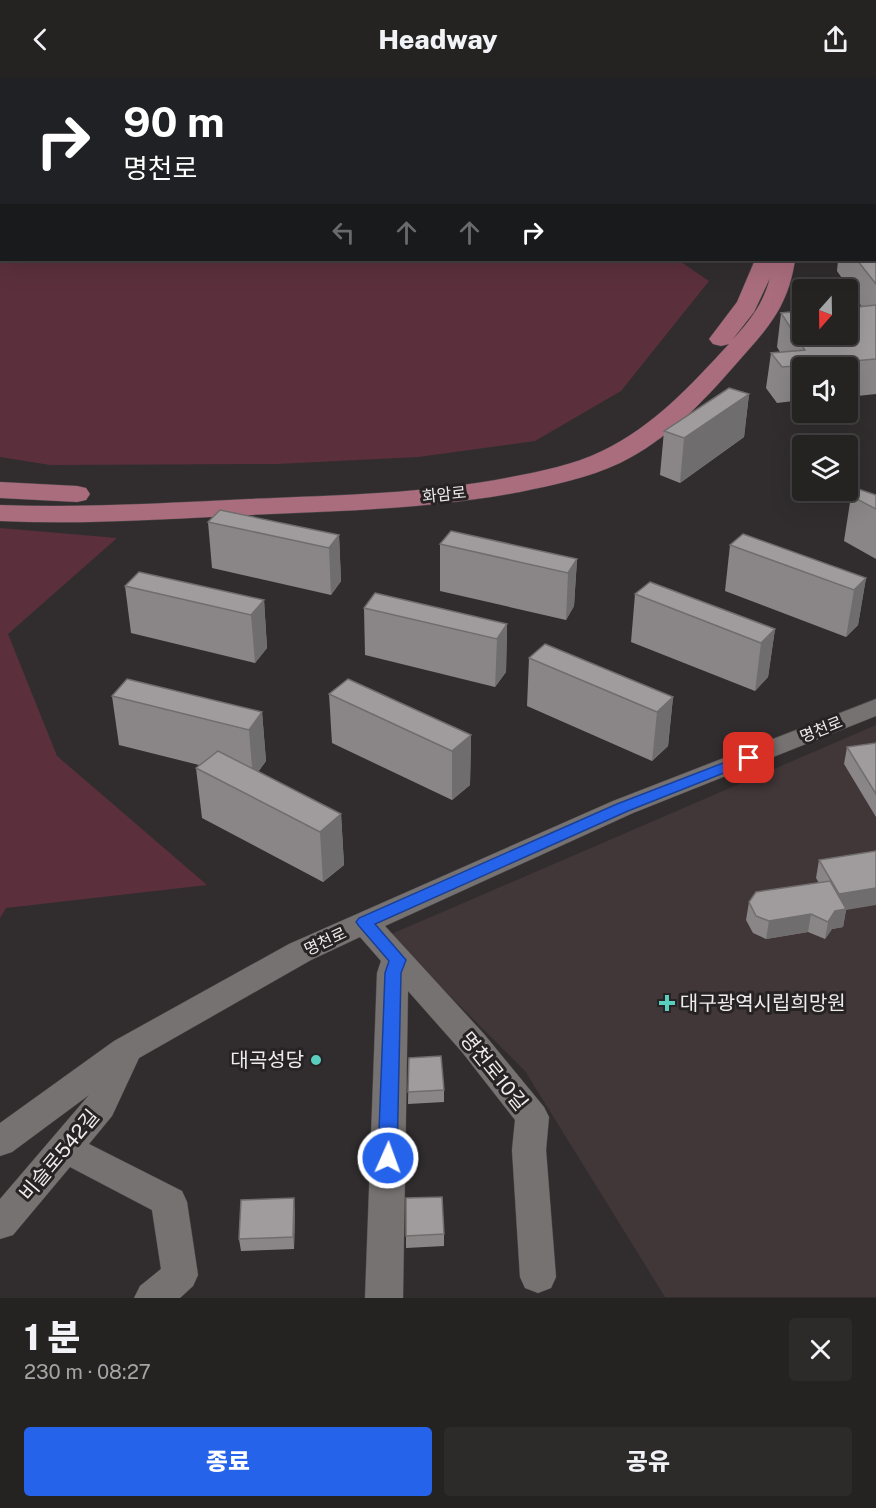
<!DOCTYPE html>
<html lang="ko">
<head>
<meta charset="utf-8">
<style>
  :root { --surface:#252222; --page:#2d2a2a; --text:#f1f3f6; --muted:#a3a4a5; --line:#423f40; --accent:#2563eb }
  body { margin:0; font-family:"Public Sans","Noto Sans KR",sans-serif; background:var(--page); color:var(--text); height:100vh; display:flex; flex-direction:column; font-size:22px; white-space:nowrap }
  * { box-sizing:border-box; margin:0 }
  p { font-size:20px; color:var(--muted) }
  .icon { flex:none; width:33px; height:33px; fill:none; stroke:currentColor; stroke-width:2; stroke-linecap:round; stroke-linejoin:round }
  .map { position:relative; height:1220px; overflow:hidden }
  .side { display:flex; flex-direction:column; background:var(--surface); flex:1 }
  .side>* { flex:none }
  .hud { position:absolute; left:0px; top:0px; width:876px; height:183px; box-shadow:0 6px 24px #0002,0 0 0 2px var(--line); background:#202124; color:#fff; overflow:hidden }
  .needle { width:39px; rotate:200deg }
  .tools { position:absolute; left:792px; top:201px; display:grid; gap:12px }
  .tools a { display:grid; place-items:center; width:66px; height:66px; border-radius:6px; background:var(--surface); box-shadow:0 6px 24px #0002,0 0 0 2px var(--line); font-size:30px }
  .pin { position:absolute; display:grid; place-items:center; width:51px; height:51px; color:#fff; margin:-26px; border-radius:12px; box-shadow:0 3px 9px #0006 }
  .me { position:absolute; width:66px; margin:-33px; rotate:2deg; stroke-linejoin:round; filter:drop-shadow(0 0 4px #0008) }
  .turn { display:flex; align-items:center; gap:21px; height:126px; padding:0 24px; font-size:27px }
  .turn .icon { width:78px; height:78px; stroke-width:2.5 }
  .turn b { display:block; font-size:42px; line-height:51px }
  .lanes { display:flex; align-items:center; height:57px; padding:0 24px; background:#0003; justify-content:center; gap:30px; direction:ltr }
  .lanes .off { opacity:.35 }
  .round { display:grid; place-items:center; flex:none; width:63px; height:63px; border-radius:6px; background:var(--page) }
  .summary { display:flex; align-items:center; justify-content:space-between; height:102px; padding:0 24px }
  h1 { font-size:36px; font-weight:800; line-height:45px }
  .primary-button { display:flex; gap:12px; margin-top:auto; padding:12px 24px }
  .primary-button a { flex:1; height:69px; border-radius:6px; background:var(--accent); color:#fff; font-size:24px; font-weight:800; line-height:69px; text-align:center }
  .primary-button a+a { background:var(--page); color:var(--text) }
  header { display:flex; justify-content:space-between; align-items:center; height:78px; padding:0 24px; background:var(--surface); font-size:27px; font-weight:800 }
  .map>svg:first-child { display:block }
</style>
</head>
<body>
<header><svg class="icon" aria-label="back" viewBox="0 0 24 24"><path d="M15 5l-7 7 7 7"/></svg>Headway<svg class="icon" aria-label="share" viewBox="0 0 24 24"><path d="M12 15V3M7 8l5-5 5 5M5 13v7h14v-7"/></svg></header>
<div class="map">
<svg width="876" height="1220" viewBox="0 0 876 1220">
  <rect width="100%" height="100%" fill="#312d2e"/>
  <polygon fill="#413638" points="876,647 876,1219 665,1219 525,993 389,857"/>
  <g fill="#5b303c">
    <polygon points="0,0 508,1 2,2 2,182 678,182 709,203 621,313 535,363 418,379 277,386 50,387 0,379"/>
    <polygon points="0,450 117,460 8,556 57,678 207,807 6,830 0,840"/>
  </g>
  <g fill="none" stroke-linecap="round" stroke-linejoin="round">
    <g stroke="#4b4849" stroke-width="1">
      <g id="minor">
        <polygon points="876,87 876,97 874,98 874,88"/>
        <rect x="874" y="150" width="2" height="10"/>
        <polygon points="876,621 876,638 633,735 385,848 484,956 544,1029 549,1039 546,1072 556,1199 551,1210 538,1215 525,1210 520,1199 512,1072 515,1042 462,974 408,913 403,1220 365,1220 377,895 381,883 360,859 311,882 139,980 112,1038 89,1066 182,1113 187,1124 198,1197 193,1208 180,1220 134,1220 140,1208 161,1191 152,1132 70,1089 13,1157 0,1161 0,1121 89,1017 12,1074 0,1078 0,1045 114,963 289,866 613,723"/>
      </g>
    </g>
    <g stroke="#4b4849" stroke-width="1">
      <g id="major">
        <polygon points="874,43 876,43 874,54"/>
        <path d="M 755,182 L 795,182 C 788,230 767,251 736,286 C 702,325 667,362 620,385 C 588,400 553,407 520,414 C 430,431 340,433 249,437 C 166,441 83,447 0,443 L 0,427 C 83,430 166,425 249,421 C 336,417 425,416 511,399 C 542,393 573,387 602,373 C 654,348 690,308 729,266 L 721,268 L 713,266 L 709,261 L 737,224 ZM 770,200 C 763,226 750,243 732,262 L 754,234 Z"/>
        <polygon points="0,404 77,408 86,410 90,416 86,422 77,424 0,420"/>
      </g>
    </g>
    <g stroke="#4b4849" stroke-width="1">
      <polygon id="highway" points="841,0 869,0 839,2"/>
    </g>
    <polyline stroke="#938f90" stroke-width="2" stroke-dasharray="1.5 1.5" stroke-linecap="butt" points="97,2 99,0"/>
    <use href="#minor" fill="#767272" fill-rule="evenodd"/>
    <use href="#major" fill="#aa6d7e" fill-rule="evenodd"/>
    <use href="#highway" fill="#cc6a86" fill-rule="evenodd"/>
  </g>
  <g fill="#8a8687">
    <polygon points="876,159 876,316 848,319 848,290 802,290 802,322 777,325 766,310 771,275 780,274 777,269 781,235 862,229 837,193 838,182 874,182"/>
    <polygon points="749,316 744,359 680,405 660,397 664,353"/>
    <polygon points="876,417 876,481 844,463 851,418"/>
    <polygon points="208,444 339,457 341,503 331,517 212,490"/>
    <polygon points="440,466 577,481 574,528 566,542 440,513"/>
    <polygon points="730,467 866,500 858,547 846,559 725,513"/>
    <polygon points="125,508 264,522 267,570 255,585 131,555"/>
    <polygon points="635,516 775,551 768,599 755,613 631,564"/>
    <polygon points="364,530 507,546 506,594 495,609 365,577"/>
    <polygon points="529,580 673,619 668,668 652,683 527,628"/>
    <polygon points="329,616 471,657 470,707 452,722 332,665"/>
    <polygon points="112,618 262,634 266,683 258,694 341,736 344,787 323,804 202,740 196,690 199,687 119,667"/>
    <polygon points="876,665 876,739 844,686 847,669"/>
    <polygon points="876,773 846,832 843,849 832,851 825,861 808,854 766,861 753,855 746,842 749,824 819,805 816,800 819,782"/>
    <polygon points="409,980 444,1012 444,1024 408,1026"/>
    <polygon points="295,1132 294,1171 241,1173 239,1161"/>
    <polygon points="444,1156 444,1168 406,1170 406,1158"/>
  </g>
  <g fill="#706d6e">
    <polygon points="749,316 744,359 680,405 684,360"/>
    <polygon points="339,457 341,503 331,517 329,470"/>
    <polygon points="577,481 574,528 566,542 568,495"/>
    <polygon points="866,500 858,547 846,559 854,512"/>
    <polygon points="264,522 267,570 255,585 251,537"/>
    <polygon points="507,546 506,594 495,609 497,561"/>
    <polygon points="775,551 768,599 755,613 761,565"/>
    <polygon points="673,619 668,668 652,683 657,634"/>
    <polygon points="262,634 266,683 253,701 249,652"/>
    <polygon points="471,657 470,707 452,722 452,673"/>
    <polygon points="341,736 344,787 323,804 320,754"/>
    <polygon points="876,810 876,827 846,832 843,849 832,851 825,861 828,844 835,833 839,816"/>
    <polygon points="811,836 808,854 766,861 769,843"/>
    <polygon points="294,1120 295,1132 294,1171 293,1159"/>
  </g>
  <g fill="#a09c9d" stroke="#706d6e" stroke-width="1.5">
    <polygon points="874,159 876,159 876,206 857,182 874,182"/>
    <polygon points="876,227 876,281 782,289 771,275 805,272 781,235 802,233 802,256 848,256 848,230"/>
    <polygon points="729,310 749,316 684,360 664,353"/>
    <polygon points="855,410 876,417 876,431 851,418"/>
    <polygon points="220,432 339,457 329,470 208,444"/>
    <polygon points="451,453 577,481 568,495 440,466"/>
    <polygon points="743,456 866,500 854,512 730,467"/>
    <polygon points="139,494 264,522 251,537 125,508"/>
    <polygon points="650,504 775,551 761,565 635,516"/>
    <polygon points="375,515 507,546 497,561 364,530"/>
    <polygon points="545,566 673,619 657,634 529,580"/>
    <polygon points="127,601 262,634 249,652 112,618"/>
    <polygon points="348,601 471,657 452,673 329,616"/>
    <polygon points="876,665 876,716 847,669"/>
    <polygon points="218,673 341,736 320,754 196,690"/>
    <polygon points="876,773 876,810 839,816 819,782"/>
    <polygon points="830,803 846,831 835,833 828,844 811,836 769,843 756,838 749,824 756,814"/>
    <polygon points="441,978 444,1012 408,1014 409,980"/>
    <polygon points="442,1119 444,1156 406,1158 406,1120"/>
    <polygon points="294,1120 293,1159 239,1161 241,1122"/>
  </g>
  <polygon fill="#2563eb" stroke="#184099" stroke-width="1.5" points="749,675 756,680 754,683 628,733 375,846 406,882 401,895 397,1080 394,1086 388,1088 381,1086 378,1080 385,895 389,883 359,848 356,844 359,840 617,726"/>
  <g fill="#59cebe" stroke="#272324" stroke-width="2">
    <path d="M664 916h6v6h6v6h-6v6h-6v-6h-6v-6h6z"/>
    <circle cx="316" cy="982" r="6"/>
  </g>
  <g text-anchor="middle" stroke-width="6" stroke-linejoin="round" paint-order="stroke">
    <g font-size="16" fill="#eeebec" stroke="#272324">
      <text transform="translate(444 416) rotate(-6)" y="6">화암로</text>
      <text transform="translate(821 651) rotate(-22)" y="6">명천로</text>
      <text transform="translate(325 863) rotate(-25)" y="6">명천로</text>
    </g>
    <g font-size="20" fill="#eeebec" stroke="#272324" text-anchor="start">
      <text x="680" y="932">대구광역시립희망원</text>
      <text x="304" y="989" text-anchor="end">대곡성당</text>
    </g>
    <g font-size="20" fill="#eeebec" stroke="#272324">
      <text transform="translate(494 993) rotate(51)" y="7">명천로10길</text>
      <text transform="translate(59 1077) rotate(-50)" y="7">비슬로542길</text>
    </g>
  </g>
</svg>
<div class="tools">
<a><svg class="needle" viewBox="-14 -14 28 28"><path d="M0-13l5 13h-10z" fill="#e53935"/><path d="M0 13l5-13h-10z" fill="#a3a4a5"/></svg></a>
<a><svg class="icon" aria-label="sound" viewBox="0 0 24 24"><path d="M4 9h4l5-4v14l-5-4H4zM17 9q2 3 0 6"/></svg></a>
<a><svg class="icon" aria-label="layers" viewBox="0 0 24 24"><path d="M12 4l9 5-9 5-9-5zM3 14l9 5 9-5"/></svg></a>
</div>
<div class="pin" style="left:749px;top:680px;background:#d93025"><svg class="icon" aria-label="arrive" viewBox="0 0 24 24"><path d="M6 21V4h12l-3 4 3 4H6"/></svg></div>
<svg class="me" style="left:388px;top:1080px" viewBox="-20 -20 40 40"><circle r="17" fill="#2563eb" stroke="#fff" stroke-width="3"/><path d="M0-11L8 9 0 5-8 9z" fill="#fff"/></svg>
<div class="hud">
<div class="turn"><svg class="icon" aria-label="right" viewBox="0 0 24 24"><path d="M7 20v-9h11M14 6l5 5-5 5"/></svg><div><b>90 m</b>명천로</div></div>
<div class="lanes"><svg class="icon off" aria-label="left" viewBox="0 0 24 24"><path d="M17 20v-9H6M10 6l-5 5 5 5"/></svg><svg class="icon off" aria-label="ahead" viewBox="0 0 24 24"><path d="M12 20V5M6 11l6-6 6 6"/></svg><svg class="icon off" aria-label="ahead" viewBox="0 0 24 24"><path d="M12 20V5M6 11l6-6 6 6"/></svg><svg class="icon" aria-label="right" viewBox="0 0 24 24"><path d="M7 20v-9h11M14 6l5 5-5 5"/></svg></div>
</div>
</div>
<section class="side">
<div class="summary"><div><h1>1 분</h1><p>230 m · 08:27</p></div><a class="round"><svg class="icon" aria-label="close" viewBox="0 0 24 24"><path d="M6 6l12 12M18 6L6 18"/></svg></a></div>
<div class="primary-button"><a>종료</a><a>공유</a></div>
</section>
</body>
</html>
